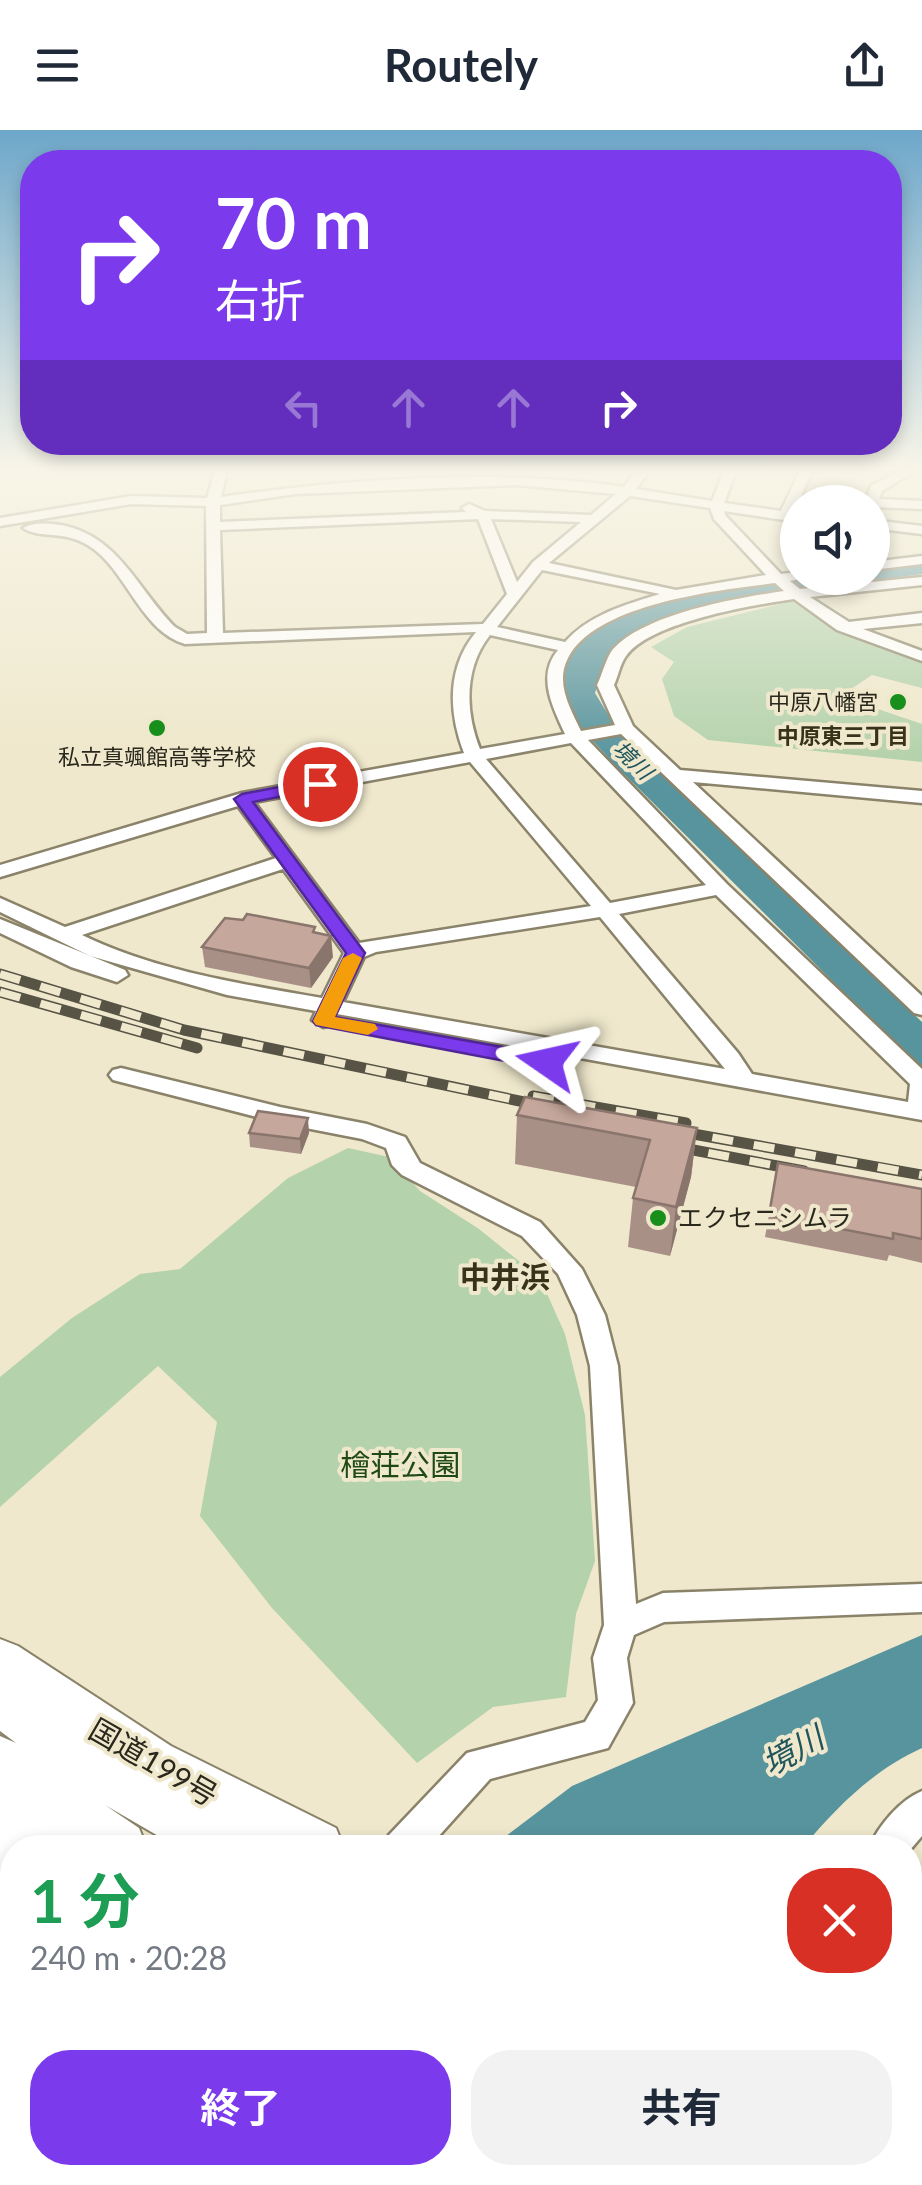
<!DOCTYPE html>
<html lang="ja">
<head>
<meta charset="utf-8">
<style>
  :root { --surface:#fff; --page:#f2f2f3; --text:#1f2937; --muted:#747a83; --accent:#7c3aed }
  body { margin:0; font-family:Lato,"Noto Sans JP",sans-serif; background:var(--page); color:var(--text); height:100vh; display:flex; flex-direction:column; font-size:38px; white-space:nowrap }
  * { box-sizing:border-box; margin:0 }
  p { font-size:32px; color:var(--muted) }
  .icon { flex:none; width:55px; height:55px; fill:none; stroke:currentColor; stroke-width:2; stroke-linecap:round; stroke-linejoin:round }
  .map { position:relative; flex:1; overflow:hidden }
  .drawer { position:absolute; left:0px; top:1705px; width:922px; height:350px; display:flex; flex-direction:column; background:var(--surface); border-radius:40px 40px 0 0; box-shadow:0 5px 15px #0003 }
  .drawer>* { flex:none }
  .hud { position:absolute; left:20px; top:20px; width:882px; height:305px; border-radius:40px; box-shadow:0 5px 15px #0003; background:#7c3aed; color:#fff; overflow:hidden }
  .buttons { position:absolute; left:780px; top:355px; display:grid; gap:20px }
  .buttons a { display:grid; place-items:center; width:110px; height:110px; border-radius:50%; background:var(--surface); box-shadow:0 5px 15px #0003; font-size:50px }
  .pin { position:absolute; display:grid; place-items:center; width:85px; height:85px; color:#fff; margin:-42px; border:5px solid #fff; border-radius:50%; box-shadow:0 2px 10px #0007 }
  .me { position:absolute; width:110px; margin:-55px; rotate:281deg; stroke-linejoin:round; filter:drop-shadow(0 0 8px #0008) }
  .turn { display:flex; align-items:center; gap:35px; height:210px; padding:0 30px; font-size:45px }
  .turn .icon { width:130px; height:130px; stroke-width:2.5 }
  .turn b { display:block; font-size:70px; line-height:85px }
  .lanes { display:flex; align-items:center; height:95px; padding:0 30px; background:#0003; justify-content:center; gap:50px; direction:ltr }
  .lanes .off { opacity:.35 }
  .round { display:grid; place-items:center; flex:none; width:105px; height:105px; border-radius:40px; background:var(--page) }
  .summary { display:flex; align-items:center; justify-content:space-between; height:170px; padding:0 30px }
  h1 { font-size:60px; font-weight:700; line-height:75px; color:#1e9e55 }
  .cta { display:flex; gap:20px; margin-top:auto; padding:20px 30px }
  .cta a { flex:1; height:115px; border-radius:40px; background:var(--accent); color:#fff; font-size:40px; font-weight:700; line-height:115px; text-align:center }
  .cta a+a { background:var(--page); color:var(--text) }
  header { display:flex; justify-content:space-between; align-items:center; height:130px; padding:0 30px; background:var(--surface); font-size:45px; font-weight:700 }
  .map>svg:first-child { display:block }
</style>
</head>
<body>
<header><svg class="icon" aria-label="menu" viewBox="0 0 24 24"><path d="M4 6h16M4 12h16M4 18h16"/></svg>Routely<svg class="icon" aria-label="share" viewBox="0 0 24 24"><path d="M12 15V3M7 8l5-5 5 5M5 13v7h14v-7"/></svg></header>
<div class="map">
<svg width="922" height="2055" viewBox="0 0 922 2055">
  <rect width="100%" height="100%" fill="#efe8cc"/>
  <g fill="#b4d2ac">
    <polygon points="792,471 834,499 922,531 922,558 872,545 851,559 869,576 922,594 922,632 708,610 674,586 662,549 674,532 651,517 687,497"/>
    <polygon points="348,1018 389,1027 420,1061 479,1099 540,1148 565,1204 585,1285 595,1431 576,1484 566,1567 493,1577 417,1633 272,1478 200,1386 217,1292 158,1236 0,1377 0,1247 72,1188 140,1144 180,1139 288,1048"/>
  </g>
  <g fill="#58949e">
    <path d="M 922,435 L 922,444 L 723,472 L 615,518 L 606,529 L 595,563 L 623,609 L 922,892 L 922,940 L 618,638 L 575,592 L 559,558 C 561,548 562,537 567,529 C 611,458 797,448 872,448 L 873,441 Z"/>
    <path d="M 922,1505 L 922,1618 C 872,1641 838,1676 803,1717 L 501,1717 L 506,1706 L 572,1656 Z"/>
    <polygon points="368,2043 368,2042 670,2043 666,2055 363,2055"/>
  </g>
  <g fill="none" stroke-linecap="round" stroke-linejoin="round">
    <g stroke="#8a836a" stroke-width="5">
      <g id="minor">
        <path d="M 215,341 L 227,341 L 221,367 C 348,349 497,338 624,357 L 636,341 L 649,341 L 636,359 L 712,371 L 724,341 L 736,341 L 724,373 L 781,381 L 800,341 L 812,341 L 794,383 L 798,384 L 798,392 L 724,381 L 725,385 L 781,444 L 798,442 L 798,448 L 804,448 L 790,451 L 800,459 L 922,447 L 922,455 L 810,467 L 849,492 L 922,483 L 922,493 L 863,499 L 922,521 L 922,531 L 837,500 L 794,469 C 753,475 650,492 626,526 C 620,534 618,547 614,555 L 633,596 L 680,640 L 922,661 L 922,673 L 693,652 L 922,866 L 922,885 L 914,883 L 621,604 L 588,610 L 727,754 L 922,939 L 922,990 L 337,884 L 331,895 L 323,897 L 312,890 L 316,881 L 227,865 L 90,826 L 0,782 L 0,768 L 65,797 L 276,728 L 238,676 L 0,747 L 0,735 L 242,663 L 464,623 C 448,581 447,537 476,502 L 185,514 C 143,502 128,446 95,420 C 67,398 41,410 23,398 C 33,392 48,393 61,395 C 119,406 137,459 175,497 L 187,504 L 207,503 L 206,376 L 131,374 L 0,396 L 0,388 L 131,366 L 207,368 ZM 516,355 L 616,364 L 591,385 L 485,381 L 469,374 L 462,378 L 466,382 L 220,392 L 220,375 L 296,364 ZM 630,366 L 710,378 L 714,389 L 766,445 L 676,460 L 549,433 ZM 478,389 L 507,464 L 483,494 L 223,503 L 220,400 ZM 491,389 L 581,392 L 533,432 L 517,452 ZM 542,440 L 660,464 C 625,475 590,484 565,512 L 497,497 ZM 775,453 L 784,461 C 737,468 647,483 613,519 C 606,528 602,545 597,555 L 615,595 L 581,601 C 570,578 555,553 568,528 C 596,473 720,460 775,453 ZM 490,505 L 558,520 C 536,546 553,578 565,604 L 480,619 C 465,581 464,538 490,505 ZM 571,613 L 706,755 L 610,773 L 486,629 ZM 470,632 L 591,776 L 359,813 L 254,672 ZM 283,739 L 344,823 L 322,868 C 242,854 156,841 82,805 ZM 716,765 L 910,954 L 908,972 L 752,944 L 738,923 L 619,784 ZM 600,787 L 725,939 L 343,872 L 364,827 L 376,822 Z"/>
        <polygon points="899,341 915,341 882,361 879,369 922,371 922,379 872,377 872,372 865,372 871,356"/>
        <polygon points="872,390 922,396 922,404 872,398"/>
        <polygon points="922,426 922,434 872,440 872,432"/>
        <polygon points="0,789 125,840 128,845 117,852 71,837 0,803"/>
        <polygon points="121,938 280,977 367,994 405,1007 420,1033 540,1092 582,1139 605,1185 618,1236 636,1474 663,1463 922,1454 922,1482 664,1492 634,1505 627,1528 633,1573 608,1618 490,1649 428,1718 384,1718 389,1705 467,1623 585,1592 598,1570 593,1528 604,1495 590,1236 577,1185 558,1144 522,1106 402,1045 392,1035 386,1018 362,1009 280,993 113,950 109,945 113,940"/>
        <path d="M 922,1661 L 922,1706 L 910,1720 L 869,1718 C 878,1696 900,1670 922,1661 Z"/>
        <polygon points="753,2042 796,2042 795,2055 751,2055"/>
      </g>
    </g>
    <g stroke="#8a836a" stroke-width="4">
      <g id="highway">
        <polygon points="0,1509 18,1516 171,1616 336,1698 344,1718 179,1718 105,1675 139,1698 147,1718 12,1718 12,1757 0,1752 0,1606 16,1613 0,1601"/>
        <polygon points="922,1776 922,1866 910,1871 910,1779"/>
        <polygon points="922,1890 922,1952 910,1954 910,1892"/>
      </g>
    </g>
    <use href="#minor" fill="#fff" fill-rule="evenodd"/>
    <use href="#highway" fill="#fff" fill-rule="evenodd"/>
    <g stroke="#575345" stroke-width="11">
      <g id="rail">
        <polyline points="0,844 184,900 548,977"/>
        <polyline points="0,862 197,918"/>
        <polyline points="533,966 686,993"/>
        <polyline points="671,1000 922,1045"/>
        <polyline points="667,1015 804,1041"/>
      </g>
    </g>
    <use href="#rail" stroke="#efe8cc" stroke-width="8" stroke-dasharray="21" stroke-linecap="butt"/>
  </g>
  <g fill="#a99086">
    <polygon points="315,802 333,827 311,858 205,837 202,817"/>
    <polygon points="517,985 697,998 691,1047 670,1126 628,1117 633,1068 636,1057 515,1034"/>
    <polygon points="249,1003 309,1003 301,1024 250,1017"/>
    <polygon points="778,1033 922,1059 922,1133 889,1125 887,1131 765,1107"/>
  </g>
  <g fill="#8a756d">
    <polygon points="331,806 333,827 311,858 309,838"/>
    <polygon points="308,988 309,1003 301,1024 300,1009"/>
    <polygon points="697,998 691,1047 670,1126 676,1077"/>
  </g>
  <g fill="#c5a79c" stroke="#8a756d" stroke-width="2.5">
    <polygon points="247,784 315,797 313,802 331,806 309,838 202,817 225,788 243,790"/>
    <polygon points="525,967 697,998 676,1077 633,1068 650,1010 517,985"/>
    <polygon points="258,981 308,988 300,1009 249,1003"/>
    <polygon points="778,1033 922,1059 922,1109 893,1103 893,1109 769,1085"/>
  </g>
  <linearGradient id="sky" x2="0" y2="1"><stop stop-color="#6ea7ca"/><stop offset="0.54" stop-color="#f8f5e8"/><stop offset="1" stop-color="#f8f5e8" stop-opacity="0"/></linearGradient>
  <rect width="922" height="629" fill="url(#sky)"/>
  <polygon fill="#7c3aed" stroke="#51269a" stroke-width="2.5" points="320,649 328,654 325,658 253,672 365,823 335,887 547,925 558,932 555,937 547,939 316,895 313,891 346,823 234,669 242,664"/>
  <polygon fill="#f59e0b" points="353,823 362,828 335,887 375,894 378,899 368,905 316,895 313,891 343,828"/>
  <g fill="#178f1a" stroke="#efe8cc" stroke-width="4">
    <circle cx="898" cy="572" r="10"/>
    <circle cx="157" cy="598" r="10"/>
    <circle cx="658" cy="1088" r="10"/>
  </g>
  <g text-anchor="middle" stroke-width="8" stroke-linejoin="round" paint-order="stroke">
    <g font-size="22" fill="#2a271d" stroke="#efe8cc" text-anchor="end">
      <text x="878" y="580">中原八幡宮</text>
      <text x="157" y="635" text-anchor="middle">私立真颯館高等学校</text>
    </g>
    <g font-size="22" font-weight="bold" fill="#38321b" stroke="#efe8cc">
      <text x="843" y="614">中原東三丁目</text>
    </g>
    <g font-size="22" font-style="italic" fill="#20555d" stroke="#efe8cc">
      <text transform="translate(633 630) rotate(44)" y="8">境川</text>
    </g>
    <g font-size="25" fill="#2a271d" stroke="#efe8cc" text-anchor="start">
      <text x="678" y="1097">エクセニシムラ</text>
    </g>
    <g font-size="30" font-weight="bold" fill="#38321b" stroke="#efe8cc">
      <text x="505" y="1158">中井浜</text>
    </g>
    <g font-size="30" fill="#204a15" stroke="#efe8cc">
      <text x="400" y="1346">檜荘公園</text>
    </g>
    <g font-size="30" fill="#2a271d" stroke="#efe8cc">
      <text transform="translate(153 1633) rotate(30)" y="10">国道199号</text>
    </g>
    <g font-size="32" font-style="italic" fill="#20555d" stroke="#efe8cc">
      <text transform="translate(793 1621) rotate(-29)" y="11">境川</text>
    </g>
  </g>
</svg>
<div class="buttons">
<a><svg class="icon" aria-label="sound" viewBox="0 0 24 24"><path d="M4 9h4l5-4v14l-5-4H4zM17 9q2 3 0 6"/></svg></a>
</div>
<div class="pin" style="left:320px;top:654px;background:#d93025"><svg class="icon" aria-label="arrive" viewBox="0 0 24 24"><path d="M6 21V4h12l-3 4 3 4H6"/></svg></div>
<svg class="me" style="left:547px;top:932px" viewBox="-20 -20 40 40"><path d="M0-17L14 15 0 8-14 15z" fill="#7c3aed" stroke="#fff" stroke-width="4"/></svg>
<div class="hud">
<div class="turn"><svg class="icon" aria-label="right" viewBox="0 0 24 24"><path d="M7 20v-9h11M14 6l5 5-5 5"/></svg><div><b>70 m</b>右折</div></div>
<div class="lanes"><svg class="icon off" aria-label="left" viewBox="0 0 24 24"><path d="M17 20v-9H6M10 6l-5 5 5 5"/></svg><svg class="icon off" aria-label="ahead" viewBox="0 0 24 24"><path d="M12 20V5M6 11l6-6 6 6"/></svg><svg class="icon off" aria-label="ahead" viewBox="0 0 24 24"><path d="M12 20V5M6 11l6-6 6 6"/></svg><svg class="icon" aria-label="right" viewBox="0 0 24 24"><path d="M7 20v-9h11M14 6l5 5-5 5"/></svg></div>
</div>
<section class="drawer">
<div class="summary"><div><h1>1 分</h1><p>240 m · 20:28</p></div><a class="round" style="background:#d93025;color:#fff"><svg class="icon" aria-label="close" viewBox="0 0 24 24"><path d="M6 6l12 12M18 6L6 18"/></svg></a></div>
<div class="cta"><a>終了</a><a>共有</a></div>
</section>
</div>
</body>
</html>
